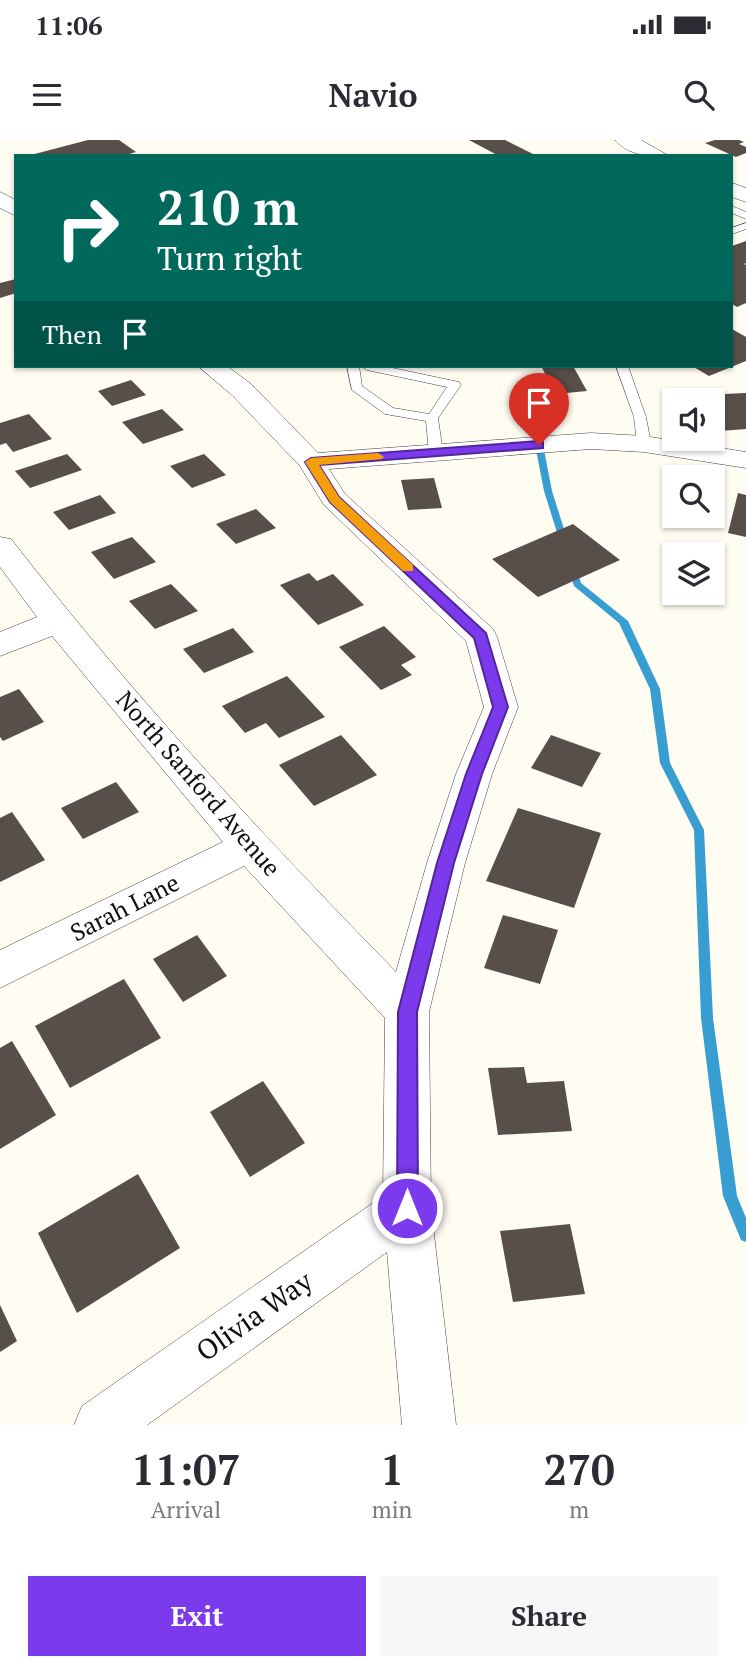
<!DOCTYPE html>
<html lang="en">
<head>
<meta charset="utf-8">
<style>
  :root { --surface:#fff; --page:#f7f7f7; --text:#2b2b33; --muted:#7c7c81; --accent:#7c3aed }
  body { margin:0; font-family:"PT Serif",serif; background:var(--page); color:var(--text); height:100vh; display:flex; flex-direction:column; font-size:26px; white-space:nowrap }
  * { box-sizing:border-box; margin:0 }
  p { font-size:23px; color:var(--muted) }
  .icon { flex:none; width:38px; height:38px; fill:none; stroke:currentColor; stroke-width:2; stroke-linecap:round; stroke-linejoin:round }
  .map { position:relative; height:1285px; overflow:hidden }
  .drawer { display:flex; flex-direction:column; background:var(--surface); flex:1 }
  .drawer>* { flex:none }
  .banner { position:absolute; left:14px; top:14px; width:719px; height:214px; border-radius:0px; box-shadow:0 2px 5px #0004; background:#00695c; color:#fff; overflow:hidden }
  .fabs { position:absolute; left:662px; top:248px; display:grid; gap:14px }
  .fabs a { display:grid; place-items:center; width:63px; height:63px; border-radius:0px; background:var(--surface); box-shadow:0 2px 5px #0004; font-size:35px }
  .pin { position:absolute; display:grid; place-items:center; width:60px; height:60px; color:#fff; margin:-72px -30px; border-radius:50% 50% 50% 0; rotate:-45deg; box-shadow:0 0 7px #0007 }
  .pin .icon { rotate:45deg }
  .me { position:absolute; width:77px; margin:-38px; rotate:0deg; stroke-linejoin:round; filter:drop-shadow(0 0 5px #0008) }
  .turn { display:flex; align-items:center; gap:24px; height:147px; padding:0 28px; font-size:32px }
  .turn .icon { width:91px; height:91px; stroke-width:2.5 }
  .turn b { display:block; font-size:49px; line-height:60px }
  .then { display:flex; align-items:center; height:66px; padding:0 28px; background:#0003; gap:14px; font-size:26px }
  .eta { display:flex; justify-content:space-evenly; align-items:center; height:119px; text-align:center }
  .eta b { font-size:42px; font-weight:800; line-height:49px }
  .primary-button { display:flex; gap:14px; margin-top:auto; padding:14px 28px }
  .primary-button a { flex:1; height:80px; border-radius:0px; background:var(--accent); color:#fff; font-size:28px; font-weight:800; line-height:80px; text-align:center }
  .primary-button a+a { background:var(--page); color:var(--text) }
  .status { display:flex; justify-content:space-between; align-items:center; height:49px; padding:0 35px; background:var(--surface); direction:ltr }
  .status svg { height:19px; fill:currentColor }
  header { display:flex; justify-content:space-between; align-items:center; height:91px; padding:0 28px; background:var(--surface); font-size:32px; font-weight:800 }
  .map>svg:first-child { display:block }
</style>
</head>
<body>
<div class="status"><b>11:06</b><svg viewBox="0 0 49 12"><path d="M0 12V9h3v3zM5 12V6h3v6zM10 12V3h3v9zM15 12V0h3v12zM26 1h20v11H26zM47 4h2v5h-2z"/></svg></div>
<header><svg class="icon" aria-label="menu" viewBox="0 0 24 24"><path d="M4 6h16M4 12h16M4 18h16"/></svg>Navio<svg class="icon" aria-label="search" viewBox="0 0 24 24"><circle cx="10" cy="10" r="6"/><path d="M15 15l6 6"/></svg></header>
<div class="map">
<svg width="746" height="1285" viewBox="0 0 746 1285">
  <rect width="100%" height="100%" fill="#fffcf1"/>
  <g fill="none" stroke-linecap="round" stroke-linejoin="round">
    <g fill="#389ed2" fill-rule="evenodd">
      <polygon points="525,246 532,248 552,351 568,402 567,404 561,404 560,402 544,351 524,248"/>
      <polygon points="572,424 576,427 581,443 628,481 660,549 670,623 704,690 713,878 737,1056 746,1078 746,1102 741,1100 723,1056 701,878 694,690 660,623 650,549 619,483 574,446 568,427"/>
    </g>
  </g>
  <g fill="#584f4b">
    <polygon points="88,0 119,0 136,12 122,16 27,16"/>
    <polygon points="469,0 505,0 533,14 499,16"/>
    <polygon points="715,0 739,0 744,2 739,4 746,7 746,13 736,17 705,3"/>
    <polygon points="746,101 746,123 744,124 746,125 746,163 737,167 732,164 732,106"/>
    <polygon points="16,139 16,153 0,158 0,143"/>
    <polygon points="732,189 746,197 746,221 709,236 692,226 732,226"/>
    <polygon points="541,226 573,226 587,251 556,254"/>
    <polygon points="131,240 146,255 112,266 98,251"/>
    <polygon points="746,253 746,289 720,291 712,276 712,261 705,261 702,255"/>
    <polygon points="162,269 184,290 143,304 122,282"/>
    <polygon points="29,274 52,299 13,312 6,303 0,305 0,283"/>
    <polygon points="67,314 82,330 30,348 15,331"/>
    <polygon points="204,314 226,335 192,348 170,326"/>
    <polygon points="434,338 442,368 408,370 401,340"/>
    <polygon points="738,353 746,355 746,397 728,393"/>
    <polygon points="100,355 116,373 69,390 53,372"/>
    <polygon points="256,369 276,388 236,404 216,384"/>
    <polygon points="573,384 620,420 538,457 492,419"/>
    <polygon points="132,397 156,422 114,439 91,412"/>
    <polygon points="309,433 317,441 333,434 364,465 318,485 280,445"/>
    <polygon points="171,444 198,471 155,489 129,461"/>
    <polygon points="384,486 416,517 401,525 412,535 381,550 339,507"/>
    <polygon points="233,488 254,512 204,533 183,509"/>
    <polygon points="287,536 325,577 279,598 266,583 245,593 222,566"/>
    <polygon points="19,549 44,582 3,601 0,597 0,557"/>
    <polygon points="341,595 377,635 314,666 279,625"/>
    <polygon points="551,595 601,613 582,647 531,628"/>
    <polygon points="116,642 139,672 83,699 61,668"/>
    <polygon points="518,668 601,693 574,768 486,741"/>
    <polygon points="12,672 45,720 0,742 0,678"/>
    <polygon points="503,775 558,790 540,844 484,828"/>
    <polygon points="197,795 227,836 183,862 153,819"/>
    <polygon points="124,839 161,898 70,948 35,886"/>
    <polygon points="12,901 56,975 0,1009 0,908"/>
    <polygon points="524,927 527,943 564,941 572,991 498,995 488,928"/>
    <polygon points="263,941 305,1003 250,1037 210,972"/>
    <polygon points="138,1034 180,1108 77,1173 38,1093"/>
    <polygon points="570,1084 585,1154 513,1162 500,1091"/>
    <polygon points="0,1165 17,1201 0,1212"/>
  </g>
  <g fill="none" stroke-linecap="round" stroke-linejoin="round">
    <g stroke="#424242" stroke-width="1">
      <g id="lane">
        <polygon points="732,66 746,72 746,79 732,73"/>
        <polygon points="746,83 746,89 732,94 732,88"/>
        <polygon points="347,226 359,226 362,246 393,268 429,274 447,247 367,230 361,226 383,226 459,242 461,245 438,278 443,313 441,316 436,317 429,313 426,281 385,274 352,250"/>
        <polygon points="616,226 628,226 646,277 651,304 649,307 639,307 637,304 634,277"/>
      </g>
    </g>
    <g stroke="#424242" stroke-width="1">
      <g id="street">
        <path d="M 615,0 L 641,0 L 669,16 C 650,16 628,16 615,0 Z"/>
        <polygon points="732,43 746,48 746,62 732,57"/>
        <polygon points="0,52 16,60 16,76 0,68"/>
        <path d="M 198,226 L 227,226 L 251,244 L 318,313 L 591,293 L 644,296 L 746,312 L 746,328 L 644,312 L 591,309 L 329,329 L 345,354 L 493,489 L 497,497 L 518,567 L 492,634 L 465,723 L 429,872 L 431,1068 L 456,1285 L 402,1285 L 387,1112 L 147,1285 L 74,1285 L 82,1266 L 383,1056 L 385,878 L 244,726 L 0,848 L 0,810 L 223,702 L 52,496 L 0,516 L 0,492 L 37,477 L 0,427 L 0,397 L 11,399 C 130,552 261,694 396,832 L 427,723 L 456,634 L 484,567 L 466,501 L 324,365 L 300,326 L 233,256 Z"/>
      </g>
    </g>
    <use href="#lane" fill="#fff" fill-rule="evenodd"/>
    <use href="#street" fill="#fff" fill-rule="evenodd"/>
  </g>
  <polygon fill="#7c3aed" stroke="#51269a" stroke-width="2" points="539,301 543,302 543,308 319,325 339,357 486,493 508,567 482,634 454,723 417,872 418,1068 415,1075 407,1078 400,1075 397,1068 398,872 437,723 466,634 493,567 474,498 330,362 305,322 311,318"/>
  <polygon fill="#f59e0b" points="378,313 384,317 382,319 319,325 339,357 413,425 413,431 403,431 330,362 305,322 311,318"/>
  <g text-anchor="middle" stroke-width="7" stroke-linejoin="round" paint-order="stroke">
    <g font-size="24" fill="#0f0f0f" stroke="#fff">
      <text transform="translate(198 644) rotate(49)" y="8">North Sanford Avenue</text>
      <text transform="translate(125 768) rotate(-27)" y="8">Sarah Lane</text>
    </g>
    <g font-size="28" fill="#0f0f0f" stroke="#fff">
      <text transform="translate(254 1176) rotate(-35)" y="10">Olivia Way</text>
    </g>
  </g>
</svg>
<div class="fabs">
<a><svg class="icon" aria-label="sound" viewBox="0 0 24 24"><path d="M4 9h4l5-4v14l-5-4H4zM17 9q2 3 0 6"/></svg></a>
<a><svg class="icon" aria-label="search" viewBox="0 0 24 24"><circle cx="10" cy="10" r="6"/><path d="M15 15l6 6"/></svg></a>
<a><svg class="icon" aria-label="layers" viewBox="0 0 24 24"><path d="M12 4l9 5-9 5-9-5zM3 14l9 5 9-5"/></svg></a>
</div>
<div class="pin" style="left:539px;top:305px;background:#d93025"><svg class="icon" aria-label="arrive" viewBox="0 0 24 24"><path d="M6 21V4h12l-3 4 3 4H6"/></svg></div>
<svg class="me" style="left:407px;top:1068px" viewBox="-20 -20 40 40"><circle r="17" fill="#7c3aed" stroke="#fff" stroke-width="3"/><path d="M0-11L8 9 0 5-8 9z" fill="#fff"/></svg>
<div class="banner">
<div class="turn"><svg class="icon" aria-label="right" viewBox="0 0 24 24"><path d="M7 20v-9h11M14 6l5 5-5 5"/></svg><div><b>210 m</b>Turn right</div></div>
<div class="then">Then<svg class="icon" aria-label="arrive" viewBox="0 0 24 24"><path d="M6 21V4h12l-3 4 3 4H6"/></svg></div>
</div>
</div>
<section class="drawer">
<div class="eta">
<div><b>11:07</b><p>Arrival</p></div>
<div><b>1</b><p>min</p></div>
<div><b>270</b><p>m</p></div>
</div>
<div class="primary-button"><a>Exit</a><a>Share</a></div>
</section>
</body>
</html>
